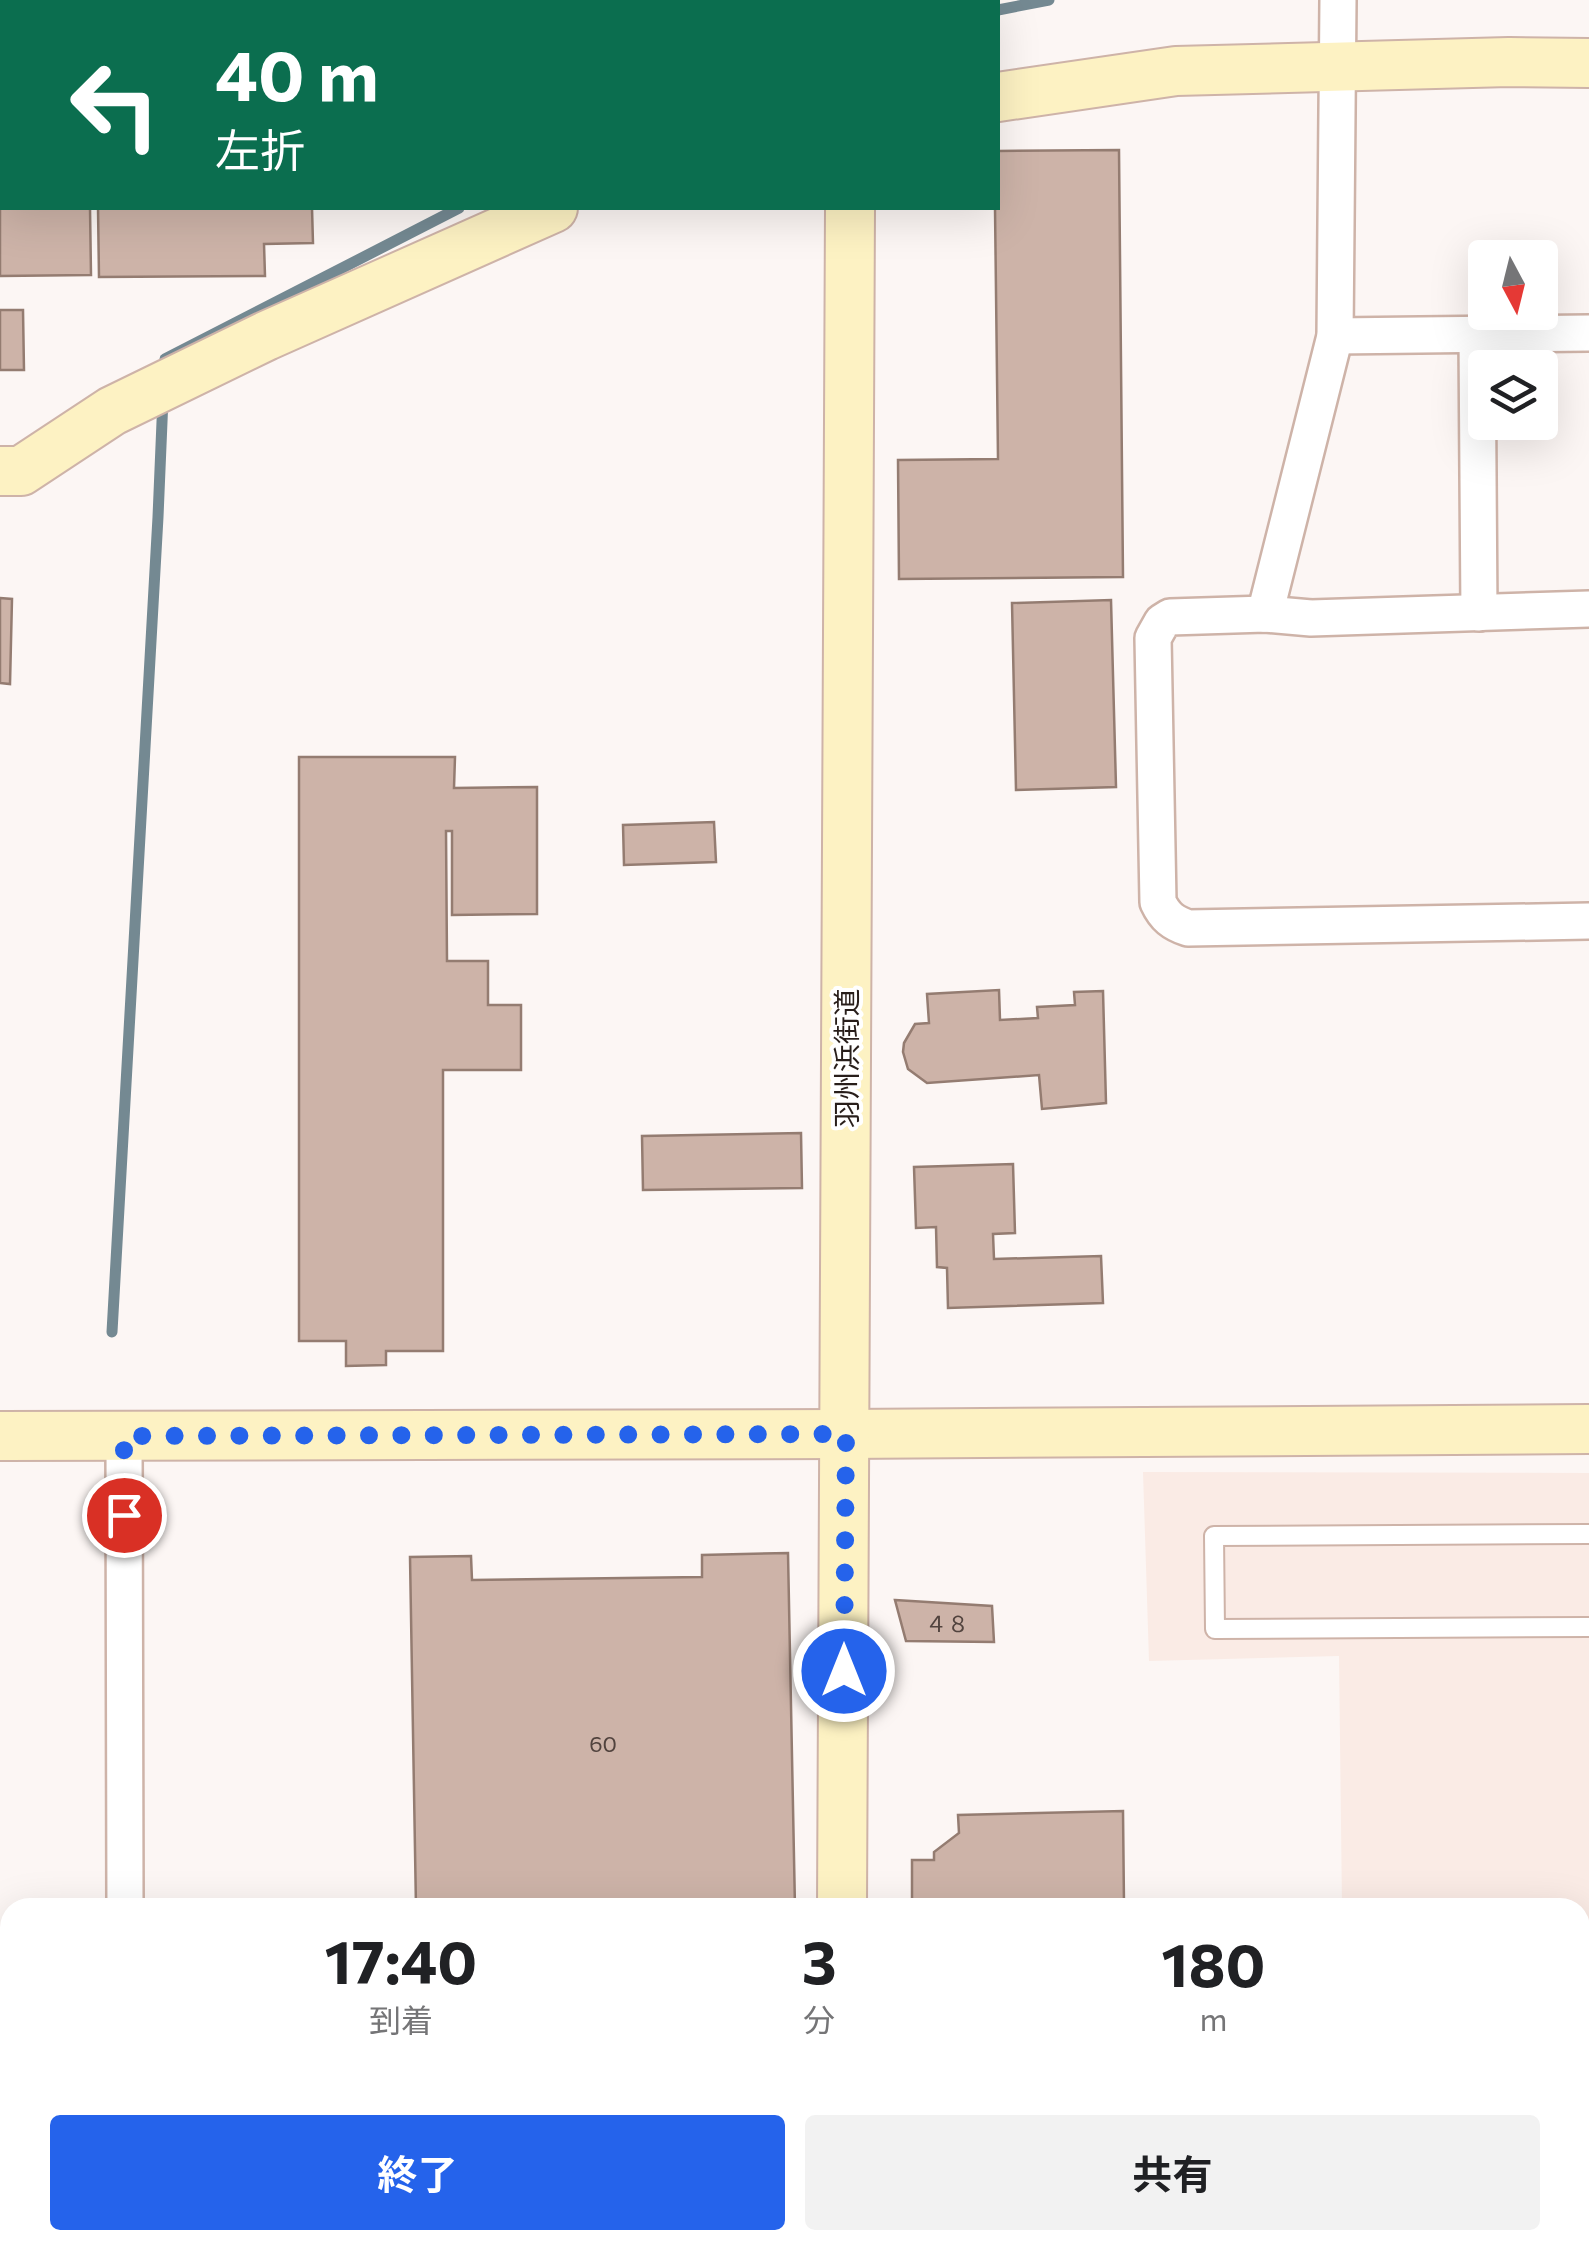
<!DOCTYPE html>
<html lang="ja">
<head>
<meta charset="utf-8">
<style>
  :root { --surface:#fff; --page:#f2f2f2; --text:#202124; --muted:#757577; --accent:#2563eb }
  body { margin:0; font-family:Commissioner,"Noto Sans JP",sans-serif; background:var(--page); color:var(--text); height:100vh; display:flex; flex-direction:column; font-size:38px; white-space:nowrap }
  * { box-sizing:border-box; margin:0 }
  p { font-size:32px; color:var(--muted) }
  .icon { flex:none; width:55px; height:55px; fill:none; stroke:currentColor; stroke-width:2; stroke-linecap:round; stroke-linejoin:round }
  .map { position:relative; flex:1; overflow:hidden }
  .side { position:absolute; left:0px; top:1898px; width:1590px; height:352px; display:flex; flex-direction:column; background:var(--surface); border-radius:30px 30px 0 0; box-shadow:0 10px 40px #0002 }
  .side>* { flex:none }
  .hud { position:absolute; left:0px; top:0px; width:1000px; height:210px; box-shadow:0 10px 40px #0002; background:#0b6e4f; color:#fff; overflow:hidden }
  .needle { width:65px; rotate:173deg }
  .fabs { position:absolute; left:1468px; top:240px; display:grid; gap:20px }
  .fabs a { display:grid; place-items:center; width:90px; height:90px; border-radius:10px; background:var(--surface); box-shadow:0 10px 40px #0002; font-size:50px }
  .pin { position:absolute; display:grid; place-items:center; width:85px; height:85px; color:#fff; margin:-42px; border:5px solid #fff; border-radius:50%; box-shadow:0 2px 10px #0007 }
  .me { position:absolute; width:110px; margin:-55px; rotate:0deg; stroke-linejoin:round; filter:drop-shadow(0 0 8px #0008) }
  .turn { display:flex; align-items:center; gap:35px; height:210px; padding:0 50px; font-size:45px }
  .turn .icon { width:130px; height:130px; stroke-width:2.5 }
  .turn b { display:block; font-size:70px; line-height:85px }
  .eta { display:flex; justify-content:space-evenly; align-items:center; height:170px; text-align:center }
  .eta b { font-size:60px; font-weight:700; line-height:70px }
  .cta { display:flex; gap:20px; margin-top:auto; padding:20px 50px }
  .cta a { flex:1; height:115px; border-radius:10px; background:var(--accent); color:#fff; font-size:40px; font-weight:700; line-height:115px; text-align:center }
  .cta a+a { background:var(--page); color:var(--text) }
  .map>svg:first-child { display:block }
</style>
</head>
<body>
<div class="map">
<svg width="1589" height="2248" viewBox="0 0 1589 2248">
  <rect width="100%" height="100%" fill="#fcf6f4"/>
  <polygon fill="#faebe5" points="1143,1472 1589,1473 1589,2134 1580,2134 1580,1908 1342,1907 1339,1656 1149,1661"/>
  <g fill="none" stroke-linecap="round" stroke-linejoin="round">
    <g stroke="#748992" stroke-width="11">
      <polyline points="574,0 581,2"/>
      <polyline points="998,10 1049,0"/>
      <polyline points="164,374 165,359 459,208"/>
      <polyline points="112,1332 158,517 163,398"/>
    </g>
  </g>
  <g fill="#cdb3a8" stroke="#947c71" stroke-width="2.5">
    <polygon points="0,0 87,0 87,2 2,2 2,208 90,208 91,275 0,276"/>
    <polygon points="1119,150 1123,577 899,579 898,460 998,459 995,208 998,208 998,151"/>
    <polygon points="98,208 312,208 313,243 264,244 265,276 99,277"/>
    <polygon points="0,310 23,310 24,370 0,370"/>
    <polygon points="0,598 12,599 10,684 0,683"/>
    <polygon points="1111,600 1116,787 1016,790 1012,603"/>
    <polygon points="299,757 455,757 454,788 537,787 537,914 452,915 452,831 446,831 447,961 488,961 488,1005 521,1005 521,1070 443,1070 443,1351 386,1351 386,1365 346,1366 346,1341 299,1341"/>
    <polygon points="714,822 716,862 624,865 623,825"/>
    <polygon points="999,990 1000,1020 1038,1018 1037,1007 1075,1005 1074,992 1103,991 1106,1103 1042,1109 1039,1075 927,1083 908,1069 903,1052 904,1043 915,1024 929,1023 927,994"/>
    <polygon points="801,1133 802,1188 643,1190 642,1136"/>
    <polygon points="1013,1164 1015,1233 993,1234 994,1259 1101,1256 1103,1303 948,1308 947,1268 937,1267 936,1227 916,1228 914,1167"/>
    <polygon points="788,1553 795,1908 416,1908 410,1557 471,1556 472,1580 702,1577 702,1555"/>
    <polygon points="895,1600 992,1606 994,1642 906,1641"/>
    <polygon points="1123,1811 1124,1905 912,1908 912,1860 934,1860 934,1852 959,1833 958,1815"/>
  </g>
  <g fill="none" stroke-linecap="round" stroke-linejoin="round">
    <g stroke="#ceb3a8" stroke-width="22">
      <polyline id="lane" points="1589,1534 1214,1536 1215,1629 1589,1627"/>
    </g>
    <g stroke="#ceb3a8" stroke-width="40">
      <g id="street">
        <polyline points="1477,335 1479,613"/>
        <polyline points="1335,336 1589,333"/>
        <path d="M 1589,609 L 1311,618 L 1265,614 L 1170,617 L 1162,622 L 1153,638 L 1158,902 C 1165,917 1173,923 1188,928 L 1589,921"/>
        <polyline points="1265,614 1335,336 1338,0"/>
        <polyline points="124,1436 125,1908"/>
        <polyline points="1580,2188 1589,2188"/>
        <polyline points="126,2240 126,2248"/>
        <polyline points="1422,2240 1422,2248"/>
      </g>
    </g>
    <g stroke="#ceb3a8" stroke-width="52">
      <g id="secondary">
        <polyline points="850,0 850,2"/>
        <polyline points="998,97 1176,71 1509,62 1589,63"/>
        <polyline points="0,471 21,471 112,411 266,336 553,208"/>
        <polyline points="0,1436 846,1434 1589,1429"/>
        <polyline points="842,1908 850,208"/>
        <polyline points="841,2240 841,2248"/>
      </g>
    </g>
    <use href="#lane" stroke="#fff" stroke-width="18"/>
    <use href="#street" stroke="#fff" stroke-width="35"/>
    <use href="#secondary" stroke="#fdf2c3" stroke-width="48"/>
  </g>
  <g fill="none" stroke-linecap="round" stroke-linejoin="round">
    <polyline stroke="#2563eb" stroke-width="18" stroke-dasharray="0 32.4" points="124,1515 124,1436 846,1434 844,1671"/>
  </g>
  <g text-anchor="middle" stroke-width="8" stroke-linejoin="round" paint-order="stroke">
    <g font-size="22" fill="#51433e">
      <text x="947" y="1632">４８</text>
      <text x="603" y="1752">60</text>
    </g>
    <g font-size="28" fill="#281e1a" stroke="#fff">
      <text transform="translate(847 1058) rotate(-90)" y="10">羽州浜街道</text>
    </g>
  </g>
</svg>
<div class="fabs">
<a><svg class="needle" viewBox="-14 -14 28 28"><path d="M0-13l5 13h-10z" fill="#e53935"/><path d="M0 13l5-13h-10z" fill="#757577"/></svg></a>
<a><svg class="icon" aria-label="layers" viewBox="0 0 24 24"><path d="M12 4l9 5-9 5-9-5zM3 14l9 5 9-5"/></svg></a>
</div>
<div class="pin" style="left:124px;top:1515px;background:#d93025"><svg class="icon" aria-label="arrive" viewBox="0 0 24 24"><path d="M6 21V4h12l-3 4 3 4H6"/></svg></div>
<svg class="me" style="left:844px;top:1671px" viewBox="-20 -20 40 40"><circle r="17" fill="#2563eb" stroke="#fff" stroke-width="3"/><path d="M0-11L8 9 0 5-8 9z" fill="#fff"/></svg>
<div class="hud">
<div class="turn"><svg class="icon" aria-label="left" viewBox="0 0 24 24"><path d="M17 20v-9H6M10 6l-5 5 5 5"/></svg><div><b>40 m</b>左折</div></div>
</div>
<section class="side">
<div class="eta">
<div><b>17:40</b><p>到着</p></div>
<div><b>3</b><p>分</p></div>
<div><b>180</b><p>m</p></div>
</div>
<div class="cta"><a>終了</a><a>共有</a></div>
</section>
</div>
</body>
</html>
